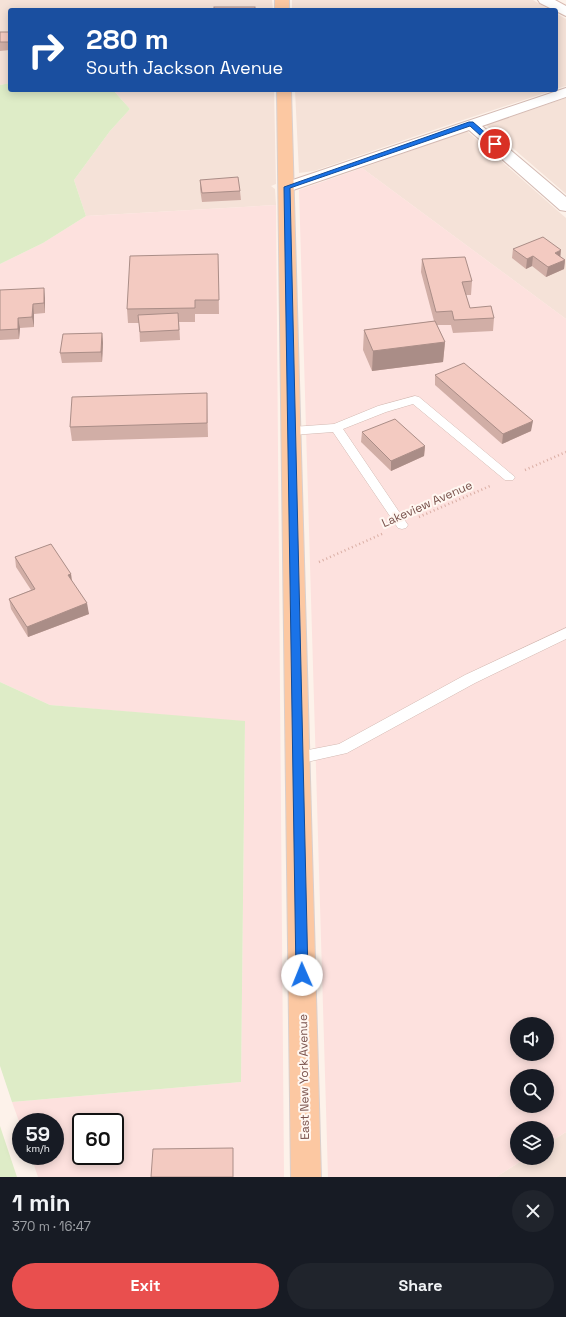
<!DOCTYPE html>
<html lang="en">
<head>
<meta charset="utf-8">
<style>
  :root { --surface:#171b24; --page:#20242c; --text:#f1f3f6; --muted:#9ea1a6; --accent:#e94f4e }
  body { margin:0; font-family:"Space Grotesk",sans-serif; background:var(--page); color:var(--text); height:100vh; display:flex; flex-direction:column; font-size:15px; white-space:nowrap }
  * { box-sizing:border-box; margin:0 }
  p { font-size:13px; color:var(--muted) }
  .icon { flex:none; width:22px; height:22px; fill:none; stroke:currentColor; stroke-width:2; stroke-linecap:round; stroke-linejoin:round }
  .map { position:relative; height:1177px; overflow:hidden }
  .details { display:flex; flex-direction:column; background:var(--surface); flex:1 }
  .details>* { flex:none }
  .top-card { position:absolute; left:8px; top:8px; width:550px; height:84px; border-radius:4px; box-shadow:0 2px 10px #0003; background:#1a4fa0; color:#fff; overflow:hidden }
  .controls { position:absolute; left:510px; top:1017px; display:grid; gap:8px }
  .controls a { display:grid; place-items:center; width:44px; height:44px; border-radius:50%; background:var(--surface); box-shadow:0 2px 10px #0003; font-size:20px }
  .speed { position:absolute; left:12px; top:1113px; display:flex; gap:8px; font-size:20px; font-weight:700; text-align:center }
  .speed>* { display:grid; place-content:center; width:52px; height:52px; border-radius:50%; background:var(--surface); box-shadow:0 2px 10px #0003; line-height:1 }
  .speed small { font-size:10px; font-weight:400 }
  .speed .limit { border:2px solid #111; border-radius:6px; background:#fff; color:#111 }
  .pin { position:absolute; display:grid; place-items:center; width:34px; height:34px; color:#fff; margin:-17px; border:2px solid #fff; border-radius:50%; box-shadow:0 1px 4px #0007 }
  .me { position:absolute; width:44px; margin:-22px; rotate:359deg; stroke-linejoin:round; filter:drop-shadow(0 0 3px #0008) }
  .turn { display:flex; align-items:center; gap:14px; height:84px; padding:0 12px; font-size:18px }
  .turn .icon { width:52px; height:52px; stroke-width:2.5 }
  .turn b { display:block; font-size:28px; line-height:34px }
  .round { display:grid; place-items:center; flex:none; width:42px; height:42px; border-radius:21px; background:var(--page) }
  .overview { display:flex; align-items:center; justify-content:space-between; height:68px; padding:0 12px }
  h1 { font-size:24px; font-weight:600; line-height:30px }
  .action { display:flex; gap:8px; margin-top:auto; padding:8px 12px }
  .action a { flex:1; height:46px; border-radius:24px; background:var(--accent); color:#fff; font-size:16px; font-weight:600; line-height:46px; text-align:center }
  .action a+a { background:var(--page); color:var(--text) }
  .map>svg:first-child { display:block }
</style>
</head>
<body>
<div class="map">
<svg width="566" height="1177" viewBox="0 0 566 1177">
  <rect width="100%" height="100%" fill="#fdf2ea"/>
  <g fill="#f5e2d8">
    <polygon points="0,0 272,0 273,10 10,10 10,83 0,85"/>
    <polygon points="292,0 533,0 550,10 292,10"/>
    <polygon points="556,13 566,19 566,86 556,89"/>
    <polygon points="113,90 274,90 276,184 271,186 275,189 276,205 86,216 74,180 110,131 130,109"/>
    <polygon points="295,90 554,90 457,122 314,171 299,173"/>
    <polygon points="566,98 566,194 486,125"/>
    <polygon points="467,131 566,218 566,319 362,168"/>
    <polygon points="566,1132 566,1177 496,1177 526,1158 547,1158 547,1144"/>
  </g>
  <g fill="#fde1de" fill-rule="evenodd">
    <path d="M 362,168 L 566,319 L 566,1132 L 547,1144 L 547,1128 L 517,1128 L 517,1158 L 526,1158 L 496,1177 L 328,1177 L 299,190 ZM 517,1024 L 547,1024 L 547,1054 L 517,1054 ZM 517,1076 L 547,1076 L 547,1106 L 517,1106 Z"/>
    <path d="M 276,205 L 284,1177 L 38,1177 L 31,1156 L 55,1156 L 55,1122 L 21,1122 L 21,1127 L 12,1102 L 241,1082 L 245,722 L 50,705 L 0,682 L 0,264 L 43,243 L 86,216 ZM 81,1122 L 115,1122 L 115,1156 L 81,1156 Z"/>
  </g>
  <g fill="#deecc7">
    <polygon points="10,83 10,90 113,90 130,109 110,131 74,180 86,216 43,243 0,264 0,85"/>
    <polygon points="0,682 50,705 245,721 241,1082 12,1102 0,1066"/>
    <polygon points="0,1126 17,1177 0,1177"/>
  </g>
  <g fill="none" stroke-linecap="round" stroke-linejoin="round">
    <g stroke="#d3b9b2" stroke-width="1">
      <g id="lane">
        <polygon points="415,396 419,397 515,477 513,480 505,480 413,404 386,412 343,429 408,525 406,528 402,529 398,528 333,432 292,435 288,434 286,431 288,428 292,427 334,424 378,406"/>
        <polygon points="566,628 566,639 475,683 347,753 298,764 293,762 291,758 293,754 298,752 339,744 465,675"/>
      </g>
    </g>
    <g stroke="#d3b9b2" stroke-width="2">
      <polygon id="street" points="566,88 566,97 482,126 566,197 566,211 560,210 469,130 293,190 287,192 281,190 279,187 281,184"/>
    </g>
    <g stroke="#d8bab1" stroke-width="2">
      <polygon id="secondary" points="538,0 555,0 566,6 566,16 540,3"/>
    </g>
    <g stroke="#dacfcd" stroke-width="2">
      <g id="primary">
        <rect x="275" y="0" width="14" height="10"/>
        <polygon points="277,90 291,90 321,1177 291,1177"/>
      </g>
    </g>
    <g stroke="#d9ada3" stroke-width="2.5" stroke-dasharray="1 3" stroke-linecap="butt">
      <polyline points="525,470 566,452"/>
      <polyline points="419,517 490,486"/>
      <polyline points="319,562 384,533"/>
    </g>
    <use href="#lane" fill="#fff" fill-rule="evenodd"/>
    <use href="#street" fill="#fff" fill-rule="evenodd"/>
    <use href="#secondary" fill="#fff" fill-rule="evenodd"/>
    <use href="#primary" fill="#fcc8a2" fill-rule="evenodd"/>
  </g>
  <g fill="#d1aea6">
    <polygon points="0,32 10,32 10,50 0,51"/>
    <polygon points="200,180 240,191 241,200 202,202 200,189"/>
    <polygon points="513,249 560,256 565,260 564,269 546,277 532,266 526,269 512,258"/>
    <polygon points="218,254 219,314 195,314 195,322 179,322 180,340 140,342 139,323 128,323 127,309"/>
    <polygon points="422,259 472,281 471,295 466,295 470,308 494,318 493,331 453,333 451,325 437,325 445,342 443,362 372,371 363,350 364,330 434,321 421,272"/>
    <polygon points="0,290 45,298 45,313 34,314 34,327 20,328 19,339 0,340"/>
    <polygon points="102,333 103,343 102,362 62,363 60,353"/>
    <polygon points="435,375 531,431 502,444 435,385"/>
    <polygon points="207,393 208,437 72,441 70,427"/>
    <polygon points="362,432 425,446 424,456 391,471 361,442"/>
    <polygon points="15,557 71,574 72,581 89,614 28,637 11,609 9,599 31,590 16,567"/>
  </g>
  <g fill="#aa8d87">
    <polygon points="561,250 560,260 555,253"/>
    <polygon points="533,256 532,266 526,269 527,259"/>
    <polygon points="565,260 564,269 546,277 548,267"/>
    <polygon points="44,288 45,298 45,313 44,303"/>
    <polygon points="33,304 34,314 34,327 32,317"/>
    <polygon points="18,318 20,328 19,339 18,329"/>
    <polygon points="102,333 103,343 102,362 101,352"/>
    <polygon points="445,342 443,362 372,371 373,351"/>
    <polygon points="533,421 531,431 502,444 503,434"/>
    <polygon points="425,446 424,456 391,471 391,461"/>
    <polygon points="71,574 72,584 68,575"/>
    <polygon points="87,603 89,614 28,637 27,627"/>
  </g>
  <g fill="#f3cac1" stroke="#aa8d87">
    <rect x="214" y="7" width="41" height="3"/>
    <rect x="0" y="32" width="10" height="10"/>
    <polygon points="238,177 240,191 202,193 200,180"/>
    <polygon points="543,237 561,250 555,253 565,260 548,267 533,256 527,259 513,249"/>
    <polygon points="218,254 219,300 195,300 195,308 127,309 130,256"/>
    <polygon points="465,257 472,281 462,282 470,308 491,306 494,318 454,320 452,311 436,312 422,259"/>
    <polygon points="44,288 44,303 33,304 32,317 18,318 18,329 0,330 0,290"/>
    <polygon points="178,313 179,330 140,332 138,315"/>
    <polygon points="435,321 445,342 373,351 364,330"/>
    <polygon points="102,333 101,352 60,353 63,334"/>
    <polygon points="464,363 533,421 503,434 435,375"/>
    <polygon points="207,393 207,423 70,427 72,397"/>
    <polygon points="395,419 425,446 391,461 362,432"/>
    <polygon points="51,544 71,574 68,575 87,603 27,627 9,599 35,589 15,557"/>
    <polygon points="233,1148 233,1177 151,1177 153,1149"/>
  </g>
  <polygon fill="#1a73e8" stroke="#114b97" points="469,122 473,122 497,143 497,146 492,146 470,126 290,188 308,975 306,979 302,980 298,979 296,975 284,187"/>
  <g text-anchor="middle" stroke-width="4" stroke-linejoin="round" paint-order="stroke">
    <g font-size="12" fill="#7a524c" stroke="#fff7f1">
      <text transform="translate(427 504) rotate(-24)" y="4">Lakeview Avenue</text>
      <text transform="translate(304 1077) rotate(-91)" y="4">East New York Avenue</text>
    </g>
  </g>
</svg>
<div class="controls">
<a><svg class="icon" aria-label="sound" viewBox="0 0 24 24"><path d="M4 9h4l5-4v14l-5-4H4zM17 9q2 3 0 6"/></svg></a>
<a><svg class="icon" aria-label="search" viewBox="0 0 24 24"><circle cx="10" cy="10" r="6"/><path d="M15 15l6 6"/></svg></a>
<a><svg class="icon" aria-label="layers" viewBox="0 0 24 24"><path d="M12 4l9 5-9 5-9-5zM3 14l9 5 9-5"/></svg></a>
</div>
<div class="speed"><div>59<small>km/h</small></div><div class="limit">60</div></div>
<div class="pin" style="left:495px;top:144px;background:#d93025"><svg class="icon" aria-label="arrive" viewBox="0 0 24 24"><path d="M6 21V4h12l-3 4 3 4H6"/></svg></div>
<svg class="me" style="left:302px;top:975px" viewBox="-20 -20 40 40"><circle r="19" fill="#fff"/><path d="M0-13L10 11 0 6-10 11z" fill="#1a73e8"/></svg>
<div class="top-card">
<div class="turn"><svg class="icon" aria-label="right" viewBox="0 0 24 24"><path d="M7 20v-9h11M14 6l5 5-5 5"/></svg><div><b>280 m</b>South Jackson Avenue</div></div>
</div>
</div>
<section class="details">
<div class="overview"><div><h1>1 min</h1><p>370 m · 16:47</p></div><a class="round"><svg class="icon" aria-label="close" viewBox="0 0 24 24"><path d="M6 6l12 12M18 6L6 18"/></svg></a></div>
<div class="action"><a>Exit</a><a>Share</a></div>
</section>
</body>
</html>
